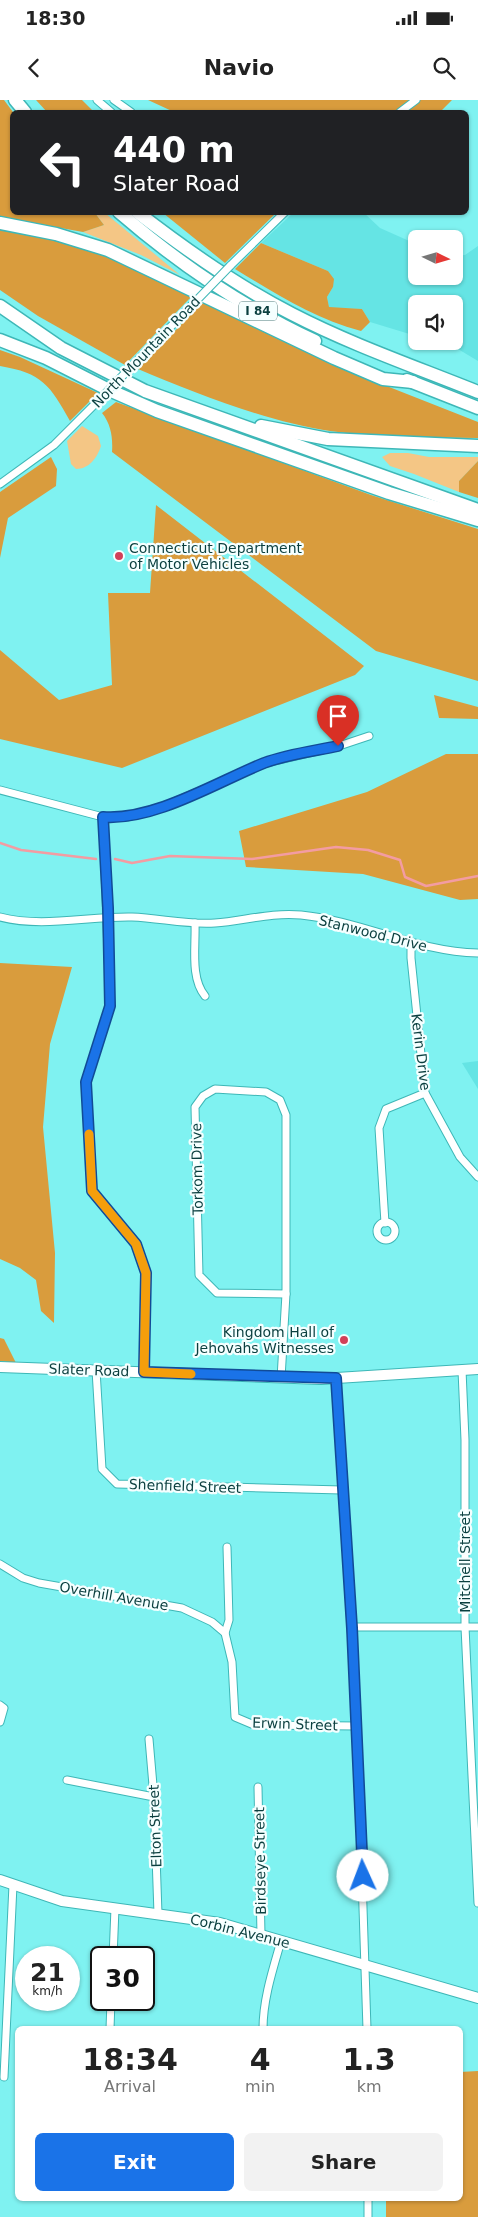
<!DOCTYPE html>
<html lang="en">
<head>
<meta charset="utf-8">
<style>
  :root { --surface:#fff; --page:#f2f2f2; --text:#222; --muted:#767676; --accent:#1a73e8 }
  body { margin:0; font-family:"DejaVu Sans",sans-serif; background:var(--page); color:var(--text); height:100vh; display:flex; flex-direction:column; font-size:19px; white-space:nowrap }
  * { box-sizing:border-box; margin:0 }
  p { font-size:16px; color:var(--muted) }
  .icon { flex:none; width:28px; height:28px; fill:none; stroke:currentColor; stroke-width:2; stroke-linecap:round; stroke-linejoin:round }
  .map { position:relative; flex:1; overflow:hidden }
  .details { position:absolute; left:15px; top:1926px; width:448px; height:175px; display:flex; flex-direction:column; background:var(--surface); border-radius:8px; box-shadow:0 1px 4px #0004 }
  .details>* { flex:none }
  .hud { position:absolute; left:10px; top:10px; width:459px; height:105px; border-radius:8px; box-shadow:0 1px 4px #0004; background:#202124; color:#fff; overflow:hidden }
  .needle { width:32px; rotate:95deg }
  .controls { position:absolute; left:408px; top:130px; display:grid; gap:10px }
  .controls a { display:grid; place-items:center; width:55px; height:55px; border-radius:8px; background:var(--surface); box-shadow:0 1px 4px #0004; font-size:25px }
  .speed { position:absolute; left:15px; top:1846px; display:flex; gap:10px; font-size:25px; font-weight:700; text-align:center }
  .speed>* { display:grid; place-content:center; width:65px; height:65px; border-radius:50%; background:var(--surface); box-shadow:0 1px 4px #0004; line-height:1 }
  .speed small { font-size:12px; font-weight:400 }
  .speed .limit { border:2px solid #111; border-radius:8px; background:#fff; color:#111 }
  .pin { position:absolute; display:grid; place-items:center; width:42px; height:42px; color:#fff; margin:-51px -21px; border-radius:50% 50% 50% 0; rotate:-45deg; box-shadow:0 0 5px #0007 }
  .pin .icon { rotate:45deg }
  .me { position:absolute; width:55px; margin:-28px; rotate:358deg; stroke-linejoin:round; filter:drop-shadow(0 0 4px #0008) }
  .turn { display:flex; align-items:center; gap:18px; height:105px; padding:0 20px; font-size:22px }
  .turn .icon { width:65px; height:65px; stroke-width:2.5 }
  .turn b { display:block; font-size:35px; line-height:42px }
  .eta { display:flex; justify-content:space-evenly; align-items:center; height:85px; text-align:center }
  .eta b { font-size:30px; font-weight:600; line-height:35px }
  .action { display:flex; gap:10px; margin-top:auto; padding:10px 20px }
  .action a { flex:1; height:58px; border-radius:8px; background:var(--accent); color:#fff; font-size:20px; font-weight:600; line-height:58px; text-align:center }
  .action a+a { background:var(--page); color:var(--text) }
  .status { display:flex; justify-content:space-between; align-items:center; height:35px; padding:0 25px; background:var(--surface); direction:ltr }
  .status svg { height:14px; fill:currentColor }
  header { display:flex; justify-content:space-between; align-items:center; height:65px; padding:0 20px; background:var(--surface); font-size:22px; font-weight:600 }
  .map>svg:first-child { display:block }
</style>
</head>
<body>
<div class="status"><b>18:30</b><svg viewBox="0 0 49 12"><path d="M0 12V9h3v3zM5 12V6h3v6zM10 12V3h3v9zM15 12V0h3v12zM26 1h20v11H26zM47 4h2v5h-2z"/></svg></div>
<header><svg class="icon" aria-label="back" viewBox="0 0 24 24"><path d="M15 5l-7 7 7 7"/></svg>Navio<svg class="icon" aria-label="search" viewBox="0 0 24 24"><circle cx="10" cy="10" r="6"/><path d="M15 15l6 6"/></svg></header>
<div class="map">
<svg width="478" height="2117" viewBox="0 0 478 2117">
  <rect width="100%" height="100%" fill="#7ff2f1"/>
  <g fill="#65e4e4">
    <polygon points="363,112 380,128 416,144 416,176 454,176 454,156 465,155 478,146 478,261 458,249 433,241 454,241 454,204 416,204 416,236 370,222 362,209 329,208 327,197 333,187 328,171 261,143 293,113"/>
    <polygon points="478,961 478,989 462,963"/>
  </g>
  <g fill="#f4c685">
    <polygon points="95,113 105,113 180,175 141,155 83,132 104,125"/>
    <path d="M 82,326 L 98,336 L 101,346 C 97,358 89,369 76,369 L 71,364 L 67,341 Z"/>
    <polygon points="390,353 408,353 429,357 478,357 478,361 459,381 459,392 414,374 390,366 382,357"/>
  </g>
  <g fill="#d99c3d">
    <polygon points="0,0 4,0 13,12 12,112 95,113 104,125 83,132 0,117"/>
    <polygon points="36,0 82,0 94,12 47,12"/>
    <polygon points="148,0 452,0 440,12 345,12 341,11 174,12"/>
    <polygon points="163,113 276,113 225,163"/>
    <polygon points="0,129 79,144 193,195 125,265 38,216 0,190"/>
    <path d="M 261,143 L 328,171 L 334,179 L 333,187 L 327,197 L 329,207 L 362,209 L 370,222 L 361,231 C 315,219 276,194 235,169 Z"/>
    <path d="M 204,201 L 280,240 L 346,270 L 478,322 L 478,338 C 429,337 378,338 330,331 C 268,322 195,293 138,269 Z"/>
    <path d="M 0,250 L 20,257 L 98,293 L 70,321 C 50,285 42,273 0,266 Z"/>
    <path d="M 116,302 L 371,395 L 478,429 L 478,581 L 376,551 L 112,352 C 113,338 111,324 102,313 Z"/>
    <polygon points="51,357 57,369 56,386 8,418 0,458 0,392"/>
    <polygon points="478,361 478,398 459,392 459,381"/>
    <polygon points="156,405 364,566 355,575 122,668 0,639 0,550 59,600 112,585 108,493 150,493"/>
    <polygon points="434,595 478,607 478,619 439,618"/>
    <polygon points="446,654 478,654 478,799 460,800 363,774 246,767 239,731 367,692"/>
    <polygon points="0,863 72,867 50,944 43,1027 55,1153 54,1223 41,1211 36,1180 20,1168 0,1159"/>
    <polygon points="0,1238 4,1239 16,1263 0,1261"/>
    <polygon points="478,1971 478,2117 386,2117 386,2099 460,2099 460,1972"/>
  </g>
  <g fill="none" stroke-linecap="round" stroke-linejoin="round">
    <g stroke="#f39ca2" stroke-width="2.5">
      <polyline points="0,743 21,750 96,759"/>
      <polyline points="115,759 132,763 170,756 252,759 336,747 368,750 400,760 405,777 426,786 478,776"/>
    </g>
    <g stroke="#3eb7b7" stroke-width="9">
      <g id="street">
        <polyline points="97,0 111,12"/>
        <polyline points="114,0 131,12"/>
        <polyline points="400,12 416,0"/>
        <polyline points="230,166 285,112"/>
        <polyline points="132,266 196,201"/>
        <polyline points="0,384 54,345 104,295"/>
        <polyline points="0,690 103,717 128,717 169,704 266,663 339,646 369,636"/>
        <polyline points="103,717 110,906 86,982 92,1091 136,1144 146,1173 144,1273"/>
        <path d="M 0,817 C 42,828 89,816 132,817 C 160,818 187,825 215,823 C 243,821 272,812 301,815 C 362,821 417,852 478,853"/>
        <path d="M 195,823 C 196,846 190,878 205,896"/>
        <polyline points="411,842 411,858 425,993 460,1057 478,1077"/>
        <polygon points="215,989 266,992 280,1000 286,1015 286,1194 217,1193 199,1175 195,1007 203,996"/>
        <circle cx="386" cy="1131" r="9"/>
        <polyline points="385,1123 379,1028 386,1009 425,993"/>
        <polyline points="96,1270 102,1369 117,1384 342,1390"/>
        <polyline points="462,1270 465,1340 465,1527 478,1803"/>
        <polyline points="281,1278 286,1194"/>
        <polyline points="336,1278 357,1626 367,1929"/>
        <polyline points="227,1447 229,1520 225,1533 232,1562 235,1617 254,1625 357,1626"/>
        <polyline points="0,1464 23,1478 39,1483 182,1508 212,1522 225,1533"/>
        <polyline points="352,1527 478,1527"/>
        <polyline points="0,1605 4,1608 0,1622"/>
        <polyline points="149,1639 154,1697 158,1814"/>
        <polyline points="67,1680 154,1697"/>
        <polyline points="258,1687 261,1835"/>
        <polyline points="113,1858 115,1808"/>
        <polyline points="110,1929 111,1900"/>
        <path d="M 263,1929 C 263,1899 273,1869 281,1841"/>
        <polyline points="4,1977 13,1785"/>
        <polyline points="368,2099 368,2117"/>
      </g>
    </g>
    <g stroke="#3eb7b7" stroke-width="12">
      <g id="secondary">
        <polyline points="0,1267 321,1279 478,1269"/>
        <polyline points="0,1780 62,1801 220,1823 478,1898"/>
      </g>
    </g>
    <g stroke="#3eb7b7" stroke-width="15">
      <g id="highway">
        <polyline points="15,0 25,12"/>
        <path d="M 119,112 C 178,163 244,208 315,241"/>
        <path d="M 137,112 C 186,150 237,186 292,214 C 352,245 416,267 478,292"/>
        <polyline points="0,123 56,134 108,150 334,258 383,279 413,282"/>
        <polyline points="0,206 61,248 145,291 478,410"/>
        <polyline points="0,240 46,258 109,290 157,311 389,393 478,420"/>
        <polyline points="407,280 478,308"/>
        <polyline points="261,326 328,339 478,346"/>
      </g>
    </g>
    <use href="#street" stroke="#fff" stroke-width="7"/>
    <use href="#secondary" stroke="#fff" stroke-width="10"/>
    <use href="#highway" stroke="#fff" stroke-width="12"/>
    <g stroke="#3eb7b7" stroke-width="9" stroke-linecap="butt">
      <g id="street-bridge">
        <polyline points="196,201 230,166"/>
        <polyline points="104,295 132,266"/>
      </g>
    </g>
    <use href="#street-bridge" stroke="#fff" stroke-width="7"/>
  </g>
  <g fill="none" stroke-linecap="round" stroke-linejoin="round">
    <g stroke="#114b97" stroke-width="12">
      <path id="route" d="M 338,646 C 314,651 288,654 264,663 C 217,682 154,721 103,717 L 108,808 L 110,906 L 86,982 L 92,1091 L 136,1144 L 146,1173 L 144,1272 L 336,1278 L 352,1528 L 363,1776"/>
    </g>
    <use href="#route" stroke="#1a73e8" stroke-width="9"/>
    <polyline stroke="#f59e0b" stroke-width="9" points="89,1034 92,1091 136,1144 146,1173 144,1272 191,1274"/>
  </g>
  <g fill="#d14059" stroke="#f5ffff" stroke-width="2">
    <circle cx="119" cy="456" r="5"/>
    <circle cx="344" cy="1240" r="5"/>
  </g>
  <g text-anchor="middle" stroke-width="4.5" stroke-linejoin="round" paint-order="stroke">
    <rect fill="#f5ffff" stroke="#507979" stroke-width="1" x="239" y="201.5" width="38" height="19" rx="4"/>
    <g font-size="12" font-weight="bold" fill="#0a3f3f">
      <text x="258" y="215">I 84</text>
    </g>
    <g font-size="14" fill="#0a3f3f" stroke="#f5ffff">
      <text transform="translate(146 252) rotate(-46)" y="5">North Mountain Road</text>
      <text transform="translate(373 833) rotate(14)" y="5">Stanwood Drive</text>
      <text transform="translate(421 952) rotate(83)" y="5">Kerin Drive</text>
      <text transform="translate(197 1069) rotate(-91)" y="5">Torkom Drive</text>
      <text transform="translate(89 1270) rotate(2)" y="5">Slater Road</text>
      <text transform="translate(185 1386) rotate(2)" y="5">Shenfield Street</text>
      <text transform="translate(465 1462) rotate(-90)" y="5">Mitchell Street</text>
      <text transform="translate(114 1496) rotate(10)" y="5">Overhill Avenue</text>
      <text transform="translate(295 1624) rotate(2)" y="5">Erwin Street</text>
      <text transform="translate(155 1726) rotate(-92)" y="5">Elton Street</text>
      <text transform="translate(260 1761) rotate(-91)" y="5">Birdseye Street</text>
      <text transform="translate(240 1831) rotate(14)" y="5">Corbin Avenue</text>
    </g>
    <g font-size="14" fill="#0a3f3f" stroke="#f5ffff" text-anchor="start">
      <text x="129" y="453">Connecticut Department<tspan x="129" dy="16">of Motor Vehicles</tspan></text>
      <text x="334" y="1237" text-anchor="end">Kingdom Hall of<tspan x="334" dy="16">Jehovahs Witnesses</tspan></text>
    </g>
  </g>
</svg>
<div class="controls">
<a><svg class="needle" viewBox="-14 -14 28 28"><path d="M0-13l5 13h-10z" fill="#e53935"/><path d="M0 13l5-13h-10z" fill="#767676"/></svg></a>
<a><svg class="icon" aria-label="sound" viewBox="0 0 24 24"><path d="M4 9h4l5-4v14l-5-4H4zM17 9q2 3 0 6"/></svg></a>
</div>
<div class="speed"><div>21<small>km/h</small></div><div class="limit">30</div></div>
<div class="pin" style="left:338px;top:646px;background:#d93025"><svg class="icon" aria-label="arrive" viewBox="0 0 24 24"><path d="M6 21V4h12l-3 4 3 4H6"/></svg></div>
<svg class="me" style="left:363px;top:1776px" viewBox="-20 -20 40 40"><circle r="19" fill="#fff"/><path d="M0-13L10 11 0 6-10 11z" fill="#1a73e8"/></svg>
<div class="hud">
<div class="turn"><svg class="icon" aria-label="left" viewBox="0 0 24 24"><path d="M17 20v-9H6M10 6l-5 5 5 5"/></svg><div><b>440 m</b>Slater Road</div></div>
</div>
<section class="details">
<div class="eta">
<div><b>18:34</b><p>Arrival</p></div>
<div><b>4</b><p>min</p></div>
<div><b>1.3</b><p>km</p></div>
</div>
<div class="action"><a>Exit</a><a>Share</a></div>
</section>
</div>
</body>
</html>
